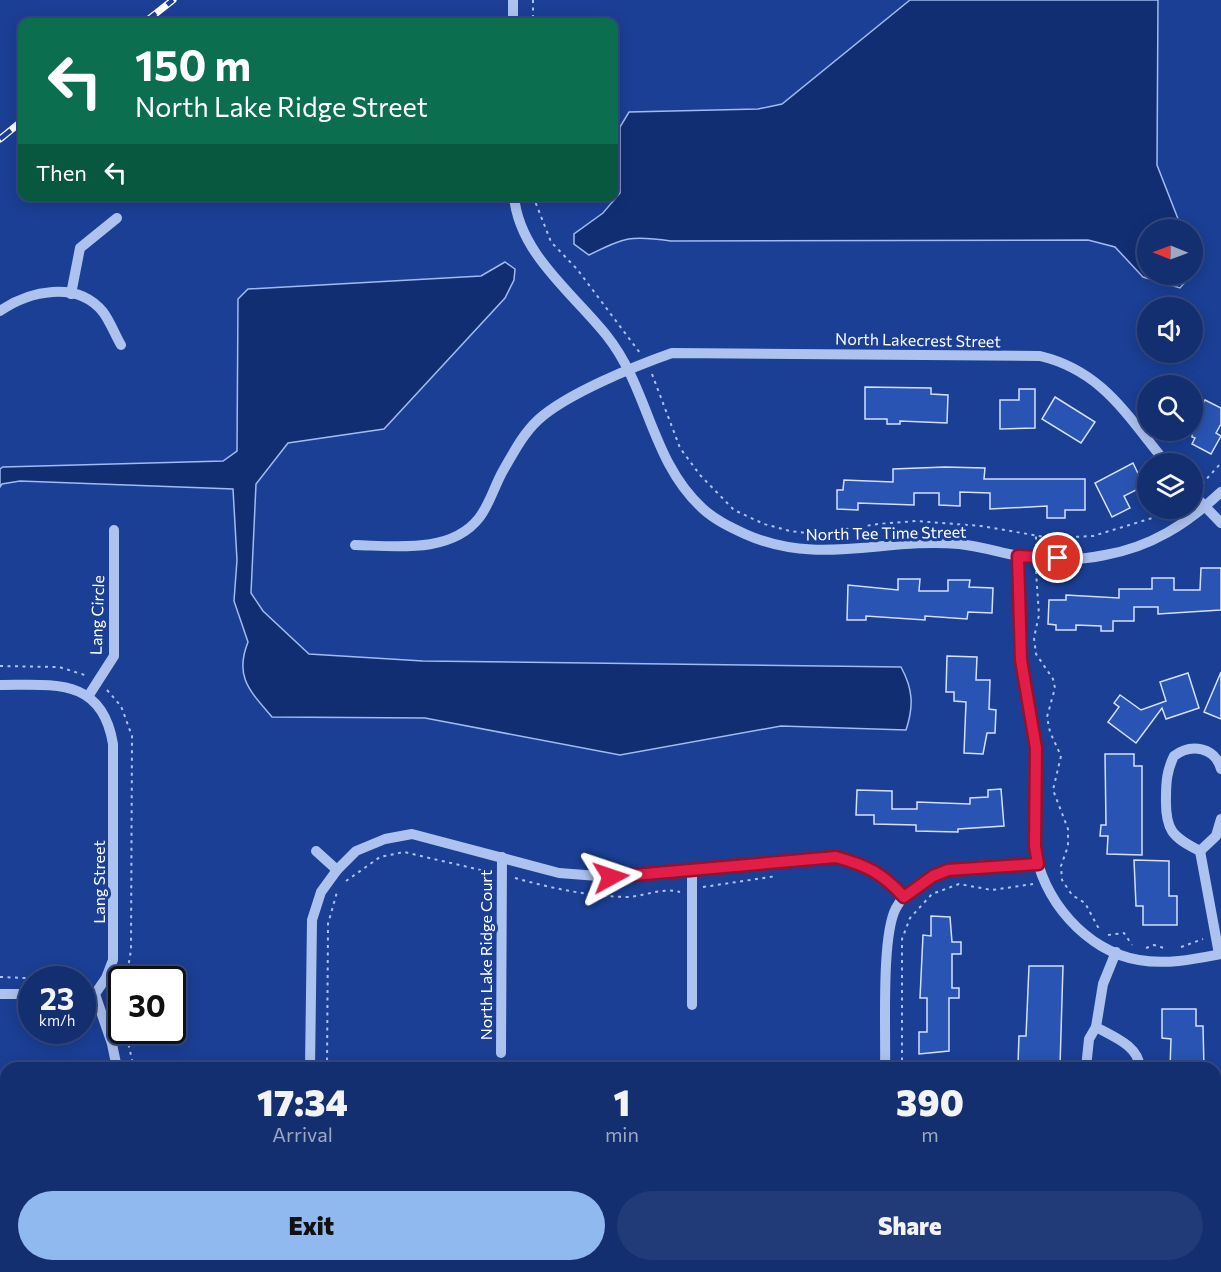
<!DOCTYPE html>
<html lang="en">
<head>
<meta charset="utf-8">
<style>
  :root { --surface:#142f70; --page:#213b78; --text:#f1f3f6; --muted:#9da9c3; --line:#334a83; --accent:#90b9f0 }
  body { margin:0; font-family:Commissioner,sans-serif; background:var(--page); color:var(--text); height:100vh; display:flex; flex-direction:column; font-size:22px; white-space:nowrap }
  * { box-sizing:border-box; margin:0 }
  p { font-size:20px; color:var(--muted) }
  .icon { flex:none; width:33px; height:33px; fill:none; stroke:currentColor; stroke-width:2; stroke-linecap:round; stroke-linejoin:round }
  .map { position:relative; flex:1; overflow:hidden }
  .sheet { position:absolute; left:0px; top:1062px; width:1221px; height:210px; display:flex; flex-direction:column; background:var(--surface); border-radius:18px 18px 0 0; box-shadow:0 3px 15px #0003,0 0 0 2px var(--line) }
  .sheet>* { flex:none }
  .top-card { position:absolute; left:18px; top:18px; width:600px; height:183px; border-radius:12px; box-shadow:0 3px 15px #0003,0 0 0 2px var(--line); background:#0b6e4f; color:#fff; overflow:hidden }
  .needle { width:39px; rotate:271deg }
  .buttons { position:absolute; left:1137px; top:219px; display:grid; gap:12px }
  .buttons a { display:grid; place-items:center; width:66px; height:66px; border-radius:50%; background:var(--surface); box-shadow:0 3px 15px #0003,0 0 0 2px var(--line); font-size:30px }
  .speed { position:absolute; left:18px; top:966px; display:flex; gap:12px; font-size:30px; font-weight:700; text-align:center }
  .speed>* { display:grid; place-content:center; width:78px; height:78px; border-radius:50%; background:var(--surface); box-shadow:0 3px 15px #0003,0 0 0 2px var(--line); line-height:1 }
  .speed small { font-size:15px; font-weight:400 }
  .speed .limit { border:3px solid #111; border-radius:9px; background:#fff; color:#111 }
  .pin { position:absolute; display:grid; place-items:center; width:51px; height:51px; color:#fff; margin:-26px; border:3px solid #fff; border-radius:50%; box-shadow:0 2px 6px #0007 }
  .me { position:absolute; width:66px; margin:-33px; rotate:85deg; stroke-linejoin:round; filter:drop-shadow(0 0 4px #0008) }
  .turn { display:flex; align-items:center; gap:21px; height:126px; padding:0 18px; font-size:27px }
  .turn .icon { width:78px; height:78px; stroke-width:2.5 }
  .turn b { display:block; font-size:42px; line-height:51px }
  .then { display:flex; align-items:center; height:57px; padding:0 18px; background:#0003; gap:12px; font-size:22px }
  .eta { display:flex; justify-content:space-evenly; align-items:center; height:102px; text-align:center }
  .eta b { font-size:36px; font-weight:800; line-height:42px }
  .cta { display:flex; gap:12px; margin-top:auto; padding:12px 18px }
  .cta a { flex:1; height:69px; border-radius:36px; background:var(--accent); color:#111; font-size:24px; font-weight:800; line-height:69px; text-align:center }
  .cta a+a { background:var(--page); color:var(--text) }
  .map>svg:first-child { display:block }
</style>
</head>
<body>
<div class="map">
<svg width="1221" height="1272" viewBox="0 0 1221 1272">
  <rect width="100%" height="100%" fill="#1b3f95"/>
  <g fill="#122e73" stroke="#a0bbf1" stroke-width="1.5">
    <path d="M 910,0 L 1158,0 L 1157,165 L 1182,229 L 1148,230 L 1148,274 L 1191,275 L 1180,288 L 1143,277 L 1115,247 L 1088,240 L 671,241 C 631,235 625,237 589,255 L 574,244 L 574,234 L 603,213 L 620,193 L 620,127 L 629,112 L 758,109 L 782,104 Z"/>
    <path d="M 505,262 L 515,269 L 514,280 L 505,298 L 384,429 L 288,443 L 256,484 L 251,593 L 263,611 L 309,654 L 423,661 L 901,667 C 913,689 914,706 906,730 L 781,726 L 620,755 L 425,718 L 272,717 C 250,691 234,677 248,642 L 234,601 L 237,560 L 233,489 L 20,481 L 2,484 L 0,487 L 0,469 L 3,467 L 223,461 L 237,451 L 238,299 L 248,289 L 481,276 Z"/>
    <polygon points="1221,1200 1221,1272 1031,1272 1034,1266 1215,1266 1215,1207"/>
  </g>
  <g fill="#2a54b3" stroke="#d4e0fb" stroke-width="1.5">
    <polygon points="865,387 931,388 931,394 948,395 947,423 900,421 900,424 887,424 887,419 865,419"/>
    <polygon points="1019,389 1035,389 1035,428 1000,429 1000,400 1019,400"/>
    <polygon points="1055,397 1095,422 1081,443 1042,419"/>
    <polygon points="1205,400 1221,408 1221,424 1216,433 1221,436 1211,454 1192,444 1195,438 1192,437 1192,424"/>
    <polygon points="1133,463 1144,486 1124,496 1130,508 1112,517 1095,483"/>
    <polygon points="945,467 985,468 984,479 1085,479 1085,510 1065,510 1065,518 1047,518 1047,506 990,509 990,493 960,492 960,506 939,505 939,493 914,493 914,505 858,503 858,510 837,509 837,490 843,490 844,480 893,482 893,469"/>
    <polygon points="1201,568 1221,568 1221,610 1158,614 1158,607 1134,607 1134,621 1113,621 1113,631 1101,631 1101,626 1076,625 1076,630 1056,630 1056,625 1048,624 1049,600 1066,600 1066,595 1119,598 1119,589 1152,589 1152,578 1174,578 1174,590 1200,590"/>
    <polygon points="898,579 920,579 919,591 948,591 948,580 970,580 969,587 993,588 992,613 968,612 967,619 925,616 925,620 866,616 866,620 847,620 848,585 898,590"/>
    <polygon points="947,656 977,657 976,680 990,680 989,709 996,710 995,733 987,733 983,754 964,753 966,702 954,701 954,692 946,692"/>
    <polygon points="1221,672 1221,719 1204,712"/>
    <polygon points="1188,673 1199,708 1166,719 1162,708 1136,743 1108,722 1119,707 1114,703 1120,695 1141,710 1166,701 1160,682"/>
    <polygon points="1105,754 1134,754 1134,766 1142,766 1142,855 1107,854 1108,836 1100,836 1101,825 1106,825"/>
    <polygon points="1001,789 1004,826 958,829 958,832 916,831 916,825 874,824 874,815 856,815 857,790 892,791 892,809 917,809 917,802 970,804 970,798 988,797 988,790"/>
    <polygon points="1134,860 1169,861 1169,896 1177,896 1177,925 1143,925 1143,906 1136,906"/>
    <polygon points="931,916 950,917 952,942 961,942 961,954 952,954 952,988 959,988 959,998 949,998 949,1051 919,1054 919,1032 927,1032 927,998 920,998 923,935 931,936"/>
    <polygon points="1029,966 1063,966 1060,1066 1018,1064 1019,1036 1026,1036"/>
    <polygon points="1162,1009 1196,1009 1196,1026 1203,1026 1204,1068 1170,1068 1171,1039 1162,1038"/>
  </g>
  <g fill="none" stroke-linecap="round" stroke-linejoin="round">
    <g stroke="#adc2ef" stroke-width="2" stroke-dasharray="3 4.5" stroke-linecap="butt">
      <polyline points="533,0 533,22"/>
      <polyline points="533,196 551,242 577,269 640,353"/>
      <polyline points="652,374 680,448 700,475 734,510 764,524 790,531 814,534 878,524 916,521 981,526 1051,538 1093,536 1159,516 1170,508"/>
      <polyline points="1202,484 1221,463"/>
      <polyline points="1036,547 1036,535"/>
      <polyline points="1036,571 1039,615 1034,638 1036,654 1053,679 1055,688 1047,717 1050,732 1061,756 1053,790 1068,829 1068,846 1061,866 1062,880 1072,895 1085,903 1099,929"/>
      <polyline points="0,666 59,667 88,676"/>
      <polyline points="107,690 121,706 132,736 131,950 126,980"/>
      <path d="M 515,878 C 551,888 587,896 625,897 C 644,897 661,887 680,892"/>
      <polyline points="346,881 380,857 404,852 489,872"/>
      <polyline points="703,887 777,876"/>
      <polyline points="1108,935 1124,933 1132,945"/>
      <polyline points="1181,947 1203,939"/>
      <polyline points="1146,948 1154,945 1164,948"/>
      <polyline points="0,977 77,980"/>
      <polyline points="111,999 122,985"/>
      <polyline points="115,1012 122,1022"/>
      <polyline points="125,1030 134,1068"/>
      <polyline points="327,1068 328,924 337,892"/>
      <polyline points="902,1068 902,939 910,918 932,894 959,884 992,890 1033,884"/>
      <polyline points="364,1266 367,1272"/>
      <polyline points="490,1266 542,1266"/>
      <polyline points="121,1272 122,1266"/>
      <polyline points="375,1272 388,1266"/>
    </g>
    <g stroke="#adc2ef" stroke-width="10">
      <polyline points="513,22 513,0"/>
      <path d="M 514,196 C 519,254 574,294 607,336 C 649,389 651,461 702,508 C 715,520 730,527 745,534 C 818,567 884,537 959,544 C 979,546 998,552 1018,556 C 1046,560 1078,561 1105,555 C 1151,547 1187,524 1221,492"/>
      <polyline points="71,294 80,248 117,218"/>
      <path d="M 0,311 C 29,291 77,280 103,312 C 110,321 115,335 121,345"/>
      <polyline points="1192,493 1221,523"/>
      <path d="M 355,545 C 395,546 451,554 479,518 C 490,504 495,484 504,469 C 514,452 523,434 538,420 C 566,394 635,366 672,353 L 1040,356 C 1103,371 1127,416 1167,464"/>
      <path d="M 1018,556 C 1018,590 1017,626 1021,661 C 1024,691 1034,720 1036,750 C 1039,782 1033,814 1035,846 C 1040,898 1087,952 1139,960 C 1166,965 1195,959 1221,954"/>
      <path d="M 0,685 C 54,685 102,677 113,744 L 113,960 L 106,978 L 95,994 L 112,1044 L 117,1068"/>
      <polyline points="89,695 114,656 114,530"/>
      <path d="M 1221,769 C 1215,747 1191,743 1174,756 C 1167,770 1166,782 1166,797 C 1165,830 1172,837 1200,851 L 1216,836 L 1221,819"/>
      <polyline points="316,851 337,870"/>
      <polyline points="1200,851 1219,954"/>
      <polyline points="0,994 32,994"/>
      <polyline points="82,994 95,994"/>
      <polyline points="692,1005 692,869"/>
      <polyline points="1096,1027 1103,984 1116,952"/>
      <polyline points="501,1053 502,857"/>
      <path d="M 310,1068 L 312,920 L 321,892 L 337,870 L 356,851 L 385,839 L 412,834 L 559,873 L 611,877 L 836,857 C 868,865 882,873 904,897"/>
      <path d="M 885,1068 C 886,1032 881,936 896,908 C 905,891 928,875 947,870 C 967,864 1014,865 1038,864"/>
      <path d="M 1086,1068 L 1089,1039 L 1096,1027 C 1114,1037 1139,1046 1140,1068"/>
      <polyline points="339,1266 350,1271"/>
      <polyline points="103,1272 104,1266"/>
    </g>
    <g stroke="#fff" stroke-width="7">
      <g id="rail">
        <polyline points="145,22 173,0"/>
        <polyline points="0,139 22,121"/>
      </g>
    </g>
    <use href="#rail" stroke="#1b3f95" stroke-width="4.5" stroke-dasharray="14" stroke-linecap="butt"/>
  </g>
  <g fill="none" stroke-linecap="round" stroke-linejoin="round">
    <g stroke="#92132f" stroke-width="15">
      <path id="route" d="M 611,877 L 836,857 C 868,866 882,873 904,897 L 933,876 L 948,870 L 1038,864 L 1035,846 L 1036,748 L 1021,660 L 1018,556 L 1058,558"/>
    </g>
    <use href="#route" stroke="#e11d48" stroke-width="10"/>
  </g>
  <g text-anchor="middle" stroke-width="6" stroke-linejoin="round" paint-order="stroke">
    <g font-size="16" fill="#fff" stroke="#1b3f95">
      <text transform="translate(918 340) rotate(1)" y="6">North Lakecrest Street</text>
      <text transform="translate(886 533) rotate(-1)" y="6">North Tee Time Street</text>
      <text transform="translate(97 615) rotate(-88)" y="6">Lang Circle</text>
      <text transform="translate(99 882) rotate(-90)" y="6">Lang Street</text>
      <text transform="translate(486 955) rotate(-90)" y="6">North Lake Ridge Court</text>
    </g>
  </g>
</svg>
<div class="buttons">
<a><svg class="needle" viewBox="-14 -14 28 28"><path d="M0-13l5 13h-10z" fill="#e53935"/><path d="M0 13l5-13h-10z" fill="#9da9c3"/></svg></a>
<a><svg class="icon" aria-label="sound" viewBox="0 0 24 24"><path d="M4 9h4l5-4v14l-5-4H4zM17 9q2 3 0 6"/></svg></a>
<a><svg class="icon" aria-label="search" viewBox="0 0 24 24"><circle cx="10" cy="10" r="6"/><path d="M15 15l6 6"/></svg></a>
<a><svg class="icon" aria-label="layers" viewBox="0 0 24 24"><path d="M12 4l9 5-9 5-9-5zM3 14l9 5 9-5"/></svg></a>
</div>
<div class="speed"><div>23<small>km/h</small></div><div class="limit">30</div></div>
<div class="pin" style="left:1058px;top:558px;background:#d93025"><svg class="icon" aria-label="arrive" viewBox="0 0 24 24"><path d="M6 21V4h12l-3 4 3 4H6"/></svg></div>
<svg class="me" style="left:611px;top:877px" viewBox="-20 -20 40 40"><path d="M0-17L14 15 0 8-14 15z" fill="#e11d48" stroke="#fff" stroke-width="4"/></svg>
<div class="top-card">
<div class="turn"><svg class="icon" aria-label="left" viewBox="0 0 24 24"><path d="M17 20v-9H6M10 6l-5 5 5 5"/></svg><div><b>150 m</b>North Lake Ridge Street</div></div>
<div class="then">Then<svg class="icon" aria-label="left" viewBox="0 0 24 24"><path d="M17 20v-9H6M10 6l-5 5 5 5"/></svg></div>
</div>
<section class="sheet">
<div class="eta">
<div><b>17:34</b><p>Arrival</p></div>
<div><b>1</b><p>min</p></div>
<div><b>390</b><p>m</p></div>
</div>
<div class="cta"><a>Exit</a><a>Share</a></div>
</section>
</div>
</body>
</html>
